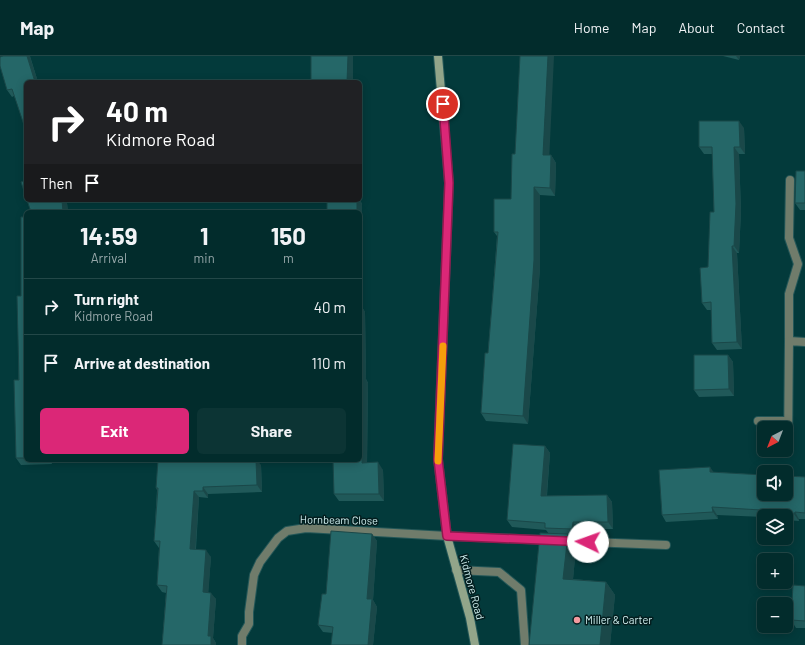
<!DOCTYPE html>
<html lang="en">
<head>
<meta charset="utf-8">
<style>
  :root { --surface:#022c2c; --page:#0c3434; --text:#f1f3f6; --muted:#96a7a9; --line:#234848; --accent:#db2777 }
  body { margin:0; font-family:Barlow,sans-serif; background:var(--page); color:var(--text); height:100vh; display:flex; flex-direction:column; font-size:15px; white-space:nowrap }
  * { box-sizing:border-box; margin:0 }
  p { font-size:13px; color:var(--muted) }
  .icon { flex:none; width:22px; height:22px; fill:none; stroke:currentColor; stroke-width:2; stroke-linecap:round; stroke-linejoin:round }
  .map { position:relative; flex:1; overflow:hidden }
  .sheet { position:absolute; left:24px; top:154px; width:338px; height:252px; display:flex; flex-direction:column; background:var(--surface); border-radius:6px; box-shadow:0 2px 10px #0003,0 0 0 1px var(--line) }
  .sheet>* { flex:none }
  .banner { position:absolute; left:24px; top:24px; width:338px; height:122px; border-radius:6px; box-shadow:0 2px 10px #0003,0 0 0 1px var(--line); background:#202124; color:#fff; overflow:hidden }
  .needle { width:26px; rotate:222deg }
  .fabs { position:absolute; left:757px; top:365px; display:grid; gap:8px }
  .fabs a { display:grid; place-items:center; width:36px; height:36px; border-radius:6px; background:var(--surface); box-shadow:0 2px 10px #0003,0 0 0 1px var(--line); font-size:20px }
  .pin { position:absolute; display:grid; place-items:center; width:34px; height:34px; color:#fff; margin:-17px; border:2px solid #fff; border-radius:50%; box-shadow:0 1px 4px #0007 }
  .me { position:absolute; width:44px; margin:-22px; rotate:273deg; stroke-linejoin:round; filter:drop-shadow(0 0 3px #0008) }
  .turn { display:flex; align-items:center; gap:14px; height:84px; padding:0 16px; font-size:18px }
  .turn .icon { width:52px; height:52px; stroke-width:2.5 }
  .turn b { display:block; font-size:28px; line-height:34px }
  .then { display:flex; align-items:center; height:38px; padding:0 16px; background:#0003; gap:8px; font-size:15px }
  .eta { display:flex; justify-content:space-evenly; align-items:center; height:68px; text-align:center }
  .eta b { font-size:24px; font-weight:700; line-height:28px }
  .action { display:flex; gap:8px; margin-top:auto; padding:8px 16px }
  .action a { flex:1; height:46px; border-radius:6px; background:var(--accent); color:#fff; font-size:16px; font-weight:700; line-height:46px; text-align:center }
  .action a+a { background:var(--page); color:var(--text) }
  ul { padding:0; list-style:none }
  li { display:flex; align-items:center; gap:12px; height:56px; padding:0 16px; border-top:1px solid var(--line) }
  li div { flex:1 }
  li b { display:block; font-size:15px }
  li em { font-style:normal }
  header { display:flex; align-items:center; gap:24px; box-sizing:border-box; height:56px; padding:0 20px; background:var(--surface); border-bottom:1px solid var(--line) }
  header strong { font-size:19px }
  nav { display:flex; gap:22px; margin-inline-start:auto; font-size:14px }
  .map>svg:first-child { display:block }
</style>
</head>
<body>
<header>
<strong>Map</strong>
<nav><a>Home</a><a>Map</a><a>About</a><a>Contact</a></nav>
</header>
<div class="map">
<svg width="805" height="589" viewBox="0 0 805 589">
  <rect width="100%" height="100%" fill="#033a3b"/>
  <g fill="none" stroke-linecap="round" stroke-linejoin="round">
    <g stroke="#245758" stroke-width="10">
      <g id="lane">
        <polyline points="447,480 549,484"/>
        <polyline points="563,485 666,489"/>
        <polyline points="456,514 499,516 521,534 525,589"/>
      </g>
    </g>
    <g stroke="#245758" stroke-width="10">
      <g id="street">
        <polyline points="789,285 789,238 798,208 789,182 790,124"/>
        <polyline points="758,365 787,365"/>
        <polyline points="788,392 789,285 805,286"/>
        <polyline points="242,589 242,580 249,568 249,556 254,519 260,506 278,482 287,475 306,472 447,480"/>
      </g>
    </g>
    <g stroke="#245758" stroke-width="10">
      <polyline id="secondary" points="438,0 449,127 438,403 447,480 470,562 475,589"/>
    </g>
    <use href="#lane" stroke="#707c6b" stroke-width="8"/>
    <use href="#street" stroke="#707c6b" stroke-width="8"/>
    <use href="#secondary" stroke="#92a58a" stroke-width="8"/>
  </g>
  <g fill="#205959">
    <polygon points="3,0 30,0 38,26 26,26 14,40 12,41 7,34"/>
    <polygon points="723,0 740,0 739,4"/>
    <polygon points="744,72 745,98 739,98 741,155 739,197 737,197 742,293 717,294 712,287 711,254 707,254 702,247 708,211 714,156 712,98 704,98 699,91"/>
    <polygon points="515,98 551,99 556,107 555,140 540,139 540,212 528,368 486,365 481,357 488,297 497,180 494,176 511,143"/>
    <polygon points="805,115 805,154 800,154 795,147"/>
    <polygon points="27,144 71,144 71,145 67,147 68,156 31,156"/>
    <polygon points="360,144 362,148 362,251 365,256 366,323 368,327 367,407 383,414 384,445 339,445 334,438 360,404"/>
    <polygon points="26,161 26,404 52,404 52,408 21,409 16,402 21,240"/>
    <polygon points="728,299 733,306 734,340 699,341 694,334"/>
    <polygon points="545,390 550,397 547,440 607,439 612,446 613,473 578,473 577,480 568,479 576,491 573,523 606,526 615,539 610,589 529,589 549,478 546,474 512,471 507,464"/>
    <polygon points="261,409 262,436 208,438 208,442 199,441 196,493 211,501 208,536 216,543 213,582 216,587 216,589 162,589 166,537 162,536 157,529 159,492 154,485 157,434 156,432"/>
    <polygon points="714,416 764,419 805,421 805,463 799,463 799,465 786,464 786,460 764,460 764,461 717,459 718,463 666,466 662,459"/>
    <polygon points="372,478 377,485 373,544 377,551 373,589 331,589 333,577 323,576 318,569 326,538"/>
    <polygon points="805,530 805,572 796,572 791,564"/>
  </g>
  <g fill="#1a4849">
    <polygon points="27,0 30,0 30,1 38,26 35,26"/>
    <polygon points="348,0 353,0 353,26 347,26"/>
    <polygon points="548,0 554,0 549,107 543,99"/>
    <polygon points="736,0 740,0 739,4"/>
    <polygon points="739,65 744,72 745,98 740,91"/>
    <polygon points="734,91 739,98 741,155 739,197 734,190"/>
    <polygon points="551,99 556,107 555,140 550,132"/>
    <polygon points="534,131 540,139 540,212 528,368 523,360"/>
    <polygon points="62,144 66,144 67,147 68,156 63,156"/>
    <polygon points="357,144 360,144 362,148 362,251 365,256 366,323 368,327 367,414 362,407 360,254 360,156 357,156"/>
    <polygon points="732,190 737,197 742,293 737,286"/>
    <polygon points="728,299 733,306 734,340 729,333"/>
    <polygon points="545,390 550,397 546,447 541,440"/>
    <polygon points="49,404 52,404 52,408"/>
    <polygon points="256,404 257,404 261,409 262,436 257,429"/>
    <polygon points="378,406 383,414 384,445 379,438"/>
    <polygon points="710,411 715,418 710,416"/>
    <polygon points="203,431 208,438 208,442 203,435"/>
    <polygon points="194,435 199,441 195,499 190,493"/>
    <polygon points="607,439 612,446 613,473 608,466"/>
    <polygon points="712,451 717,459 718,463 713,456"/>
    <polygon points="795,456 799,463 799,465 794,458"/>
    <polygon points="573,466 578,473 577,480 572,473"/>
    <polygon points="372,478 377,485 373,544 377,551 373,589 368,589 367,543"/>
    <polygon points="568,478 576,491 572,535 563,523"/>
    <polygon points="206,494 211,501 208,543 203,536"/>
    <polygon points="606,526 615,539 610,589 600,589"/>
    <polygon points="211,537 216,543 213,582 216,587 216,589 211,589 208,580"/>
  </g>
  <g fill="#256768" stroke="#1a4849">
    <polygon points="3,0 27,0 35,26 26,26 26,75 12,33 7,34 0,10 0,1"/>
    <polygon points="311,0 348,0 347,26 311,26"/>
    <polygon points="520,0 548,0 543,99 551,99 550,132 534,131 534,204 523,360 481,357 485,297 488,297 498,176 494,176 494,143 511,143 512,98 515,98"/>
    <polygon points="699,65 739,65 740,91 734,91 736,148 734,190 732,190 737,286 712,287 711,246 702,247 700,212 708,211 710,156 714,156 712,91 699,91"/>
    <polygon points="796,115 805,115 805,147 795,147"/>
    <polygon points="26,124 26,141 21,126"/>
    <polygon points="27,144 62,144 63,156 31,156"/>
    <rect x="327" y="144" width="30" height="12"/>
    <polygon points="21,161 26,161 26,402 16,402 14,324 19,324 17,240 21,240"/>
    <polygon points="360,249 361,320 363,320 362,407 378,406 379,438 334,438 333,404 360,404"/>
    <polygon points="694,299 728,299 729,333 694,334"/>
    <polygon points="513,388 545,390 541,440 607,439 608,466 573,466 572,473 545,472 545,467 507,464"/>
    <polygon points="158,404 256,404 257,429 203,431 203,435 194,435 190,493 206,494 203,536 211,537 208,580 211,580 211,589 162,589 167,530 157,529 160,485 154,485 158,432 156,432"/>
    <polygon points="710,411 710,416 764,419 764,438 786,438 786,420 805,421 805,457 795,456 794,458 761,457 761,454 712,451 713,456 662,459 659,414"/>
    <polygon points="331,475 372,478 367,543 372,543 368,589 331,589 333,571 318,569 322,538 326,538"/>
    <polygon points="540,477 568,478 563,523 606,526 600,589 529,589"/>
    <polygon points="793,529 805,530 805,565 791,564"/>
  </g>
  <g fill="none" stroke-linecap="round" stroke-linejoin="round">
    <g stroke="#8e194d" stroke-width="10">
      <polyline id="route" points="443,48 449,127 438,403 447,480 588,486"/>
    </g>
    <use href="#route" stroke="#db2777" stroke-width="7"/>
    <polyline stroke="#f59e0b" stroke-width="7" points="438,405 443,290"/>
  </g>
  <circle fill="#f49a9f" stroke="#041e1f" stroke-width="1.5" cx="577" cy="564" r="4"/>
  <g text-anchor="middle" stroke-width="3" stroke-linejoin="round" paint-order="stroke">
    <g font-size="11" fill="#d1f0f0" stroke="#041e1f">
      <text transform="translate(339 464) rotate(1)" y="4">Hornbeam Close</text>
      <text transform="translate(472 531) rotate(75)" y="4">Kidmore Road</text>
    </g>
    <g font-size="11" fill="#d1f0f0" stroke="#041e1f" text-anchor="start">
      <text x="585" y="568">Miller &amp; Carter</text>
    </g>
  </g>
</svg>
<div class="fabs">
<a><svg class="needle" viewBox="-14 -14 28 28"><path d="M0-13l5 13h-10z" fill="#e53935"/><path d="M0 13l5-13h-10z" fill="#96a7a9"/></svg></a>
<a><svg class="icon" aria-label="sound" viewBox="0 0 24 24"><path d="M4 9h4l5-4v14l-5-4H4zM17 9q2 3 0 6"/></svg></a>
<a><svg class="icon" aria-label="layers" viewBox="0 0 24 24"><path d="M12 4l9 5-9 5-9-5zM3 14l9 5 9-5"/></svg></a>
<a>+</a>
<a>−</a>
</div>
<div class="pin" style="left:443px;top:48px;background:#d93025"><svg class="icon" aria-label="arrive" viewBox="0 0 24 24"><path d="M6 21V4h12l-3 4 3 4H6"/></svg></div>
<svg class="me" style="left:588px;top:486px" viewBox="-20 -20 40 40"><circle r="19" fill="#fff"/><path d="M0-13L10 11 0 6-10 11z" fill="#db2777"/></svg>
<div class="banner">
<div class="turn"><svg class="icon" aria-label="right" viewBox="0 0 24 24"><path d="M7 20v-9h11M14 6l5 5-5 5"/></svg><div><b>40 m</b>Kidmore Road</div></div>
<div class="then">Then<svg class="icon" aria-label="arrive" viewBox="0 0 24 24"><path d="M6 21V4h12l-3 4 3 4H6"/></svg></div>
</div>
<section class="sheet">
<div class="eta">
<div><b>14:59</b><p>Arrival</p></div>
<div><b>1</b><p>min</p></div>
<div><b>150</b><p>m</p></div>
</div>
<ul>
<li><svg class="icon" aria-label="right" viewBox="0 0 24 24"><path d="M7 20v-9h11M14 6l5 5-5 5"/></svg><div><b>Turn right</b><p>Kidmore Road</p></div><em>40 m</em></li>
<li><svg class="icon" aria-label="arrive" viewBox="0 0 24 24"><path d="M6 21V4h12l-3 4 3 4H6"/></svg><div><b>Arrive at destination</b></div><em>110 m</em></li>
</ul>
<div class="action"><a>Exit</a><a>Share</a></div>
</section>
</div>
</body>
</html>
